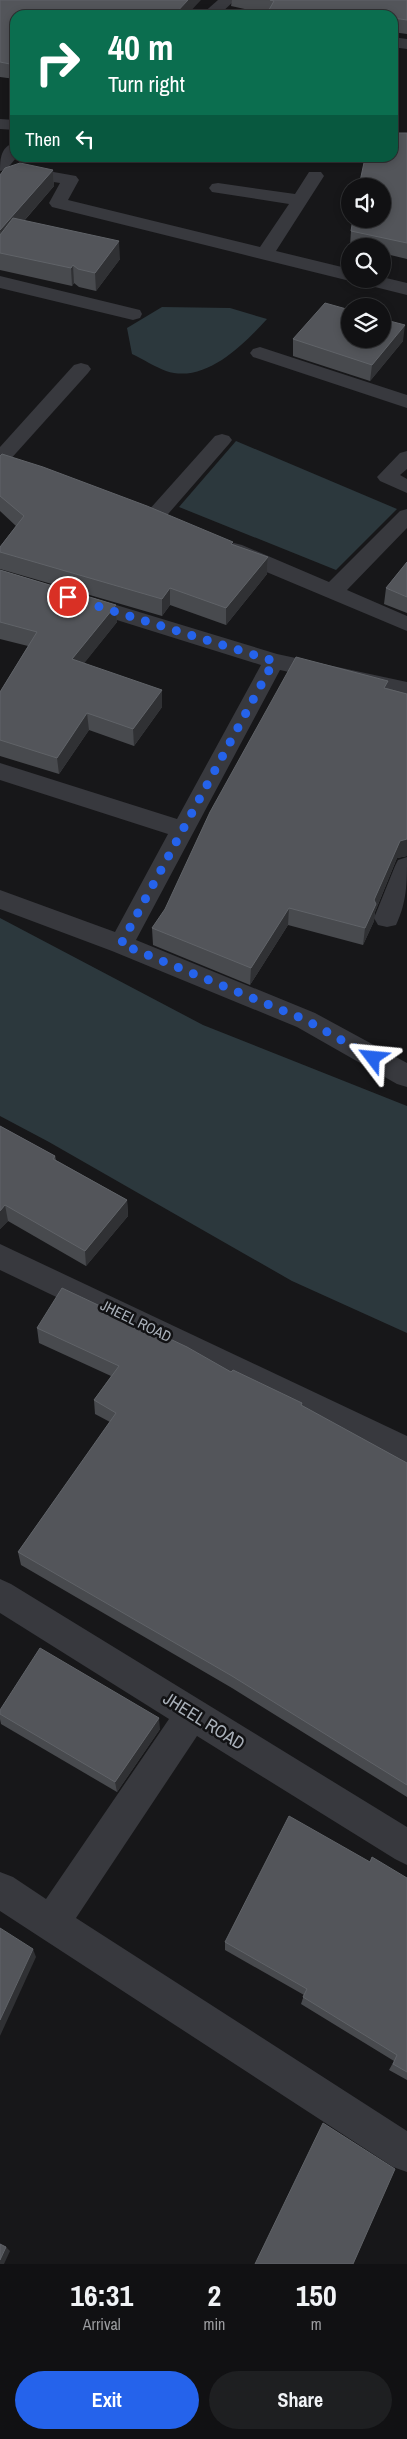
<!DOCTYPE html>
<html lang="en">
<head>
<meta charset="utf-8">
<style>
  :root { --surface:#111113; --page:#1e1f21; --text:#f1f3f6; --muted:#9c9da0; --line:#303133; --accent:#2563eb }
  body { margin:0; font-family:"Archivo Narrow",sans-serif; background:var(--page); color:var(--text); height:100vh; display:flex; flex-direction:column; font-size:19px; white-space:nowrap }
  * { box-sizing:border-box; margin:0 }
  p { font-size:16px; color:var(--muted) }
  .icon { flex:none; width:28px; height:28px; fill:none; stroke:currentColor; stroke-width:2; stroke-linecap:round; stroke-linejoin:round }
  .map { position:relative; height:2264px; overflow:hidden }
  .panel { display:flex; flex-direction:column; background:var(--surface); flex:1 }
  .panel>* { flex:none }
  .top-card { position:absolute; left:10px; top:10px; width:388px; height:152px; border-radius:15px; box-shadow:0 2px 8px #0003,0 0 0 1px var(--line); background:#0b6e4f; color:#fff; overflow:hidden }
  .buttons { position:absolute; left:341px; top:178px; display:grid; gap:10px }
  .buttons a { display:grid; place-items:center; width:50px; height:50px; border-radius:50%; background:var(--surface); box-shadow:0 2px 8px #0003,0 0 0 1px var(--line); font-size:25px }
  .pin { position:absolute; display:grid; place-items:center; width:42px; height:42px; color:#fff; margin:-21px; border:2px solid #fff; border-radius:50%; box-shadow:0 1px 5px #0007 }
  .me { position:absolute; width:55px; margin:-28px; rotate:299deg; stroke-linejoin:round; filter:drop-shadow(0 0 4px #0008) }
  .turn { display:flex; align-items:center; gap:18px; height:105px; padding:0 15px; font-size:22px }
  .turn .icon { width:65px; height:65px; stroke-width:2.5 }
  .turn b { display:block; font-size:35px; line-height:42px }
  .then { display:flex; align-items:center; height:48px; padding:0 15px; background:#0003; gap:10px; font-size:19px }
  .eta { display:flex; justify-content:space-evenly; align-items:center; height:85px; text-align:center }
  .eta b { font-size:30px; font-weight:700; line-height:35px }
  .primary-button { display:flex; gap:10px; margin-top:auto; padding:10px 15px }
  .primary-button a { flex:1; height:58px; border-radius:30px; background:var(--accent); color:#fff; font-size:20px; font-weight:700; line-height:58px; text-align:center }
  .primary-button a+a { background:var(--page); color:var(--text) }
  .map>svg:first-child { display:block }
</style>
</head>
<body>
<div class="map">
<svg width="407" height="2264" viewBox="0 0 407 2264">
  <rect width="100%" height="100%" fill="#171719"/>
  <g fill="#2c383d">
    <path d="M 162,307 L 230,308 L 267,319 C 243,345 205,384 166,371 C 155,367 143,359 132,354 L 127,328 Z"/>
    <polygon points="236,441 397,509 336,570 179,507"/>
    <polygon points="0,918 203,1025 407,1106 407,1333 292,1281 49,1142 0,1116"/>
  </g>
  <g fill="none" stroke-linecap="round" stroke-linejoin="round">
    <g fill="#38393e" fill-rule="evenodd">
      <polygon points="218,0 235,0 219,15 201,15"/>
      <polygon points="392,37 407,39 407,49 392,47"/>
      <polygon points="0,119 15,120 15,130 0,129"/>
      <path d="M 15,143 L 16,158 L 6,170 L 0,171 C 0,158 1,146 15,143 Z"/>
      <polygon points="20,166 76,176 79,180 68,200 260,247 289,204 212,192 209,188 212,184 218,183 295,194 309,172 321,172 324,176 276,251 350,269 350,279 357,279 350,281 52,207 49,203 60,183 22,177 0,185 0,174"/>
      <polygon points="0,276 140,310 142,314 140,318 133,320 0,288"/>
      <polygon points="382,277 407,283 407,295 359,283 357,279"/>
      <polygon points="260,347 407,395 407,408 253,357 250,353 253,349"/>
      <polygon points="81,363 88,365 91,369 88,373 8,462 0,464 0,447 74,365"/>
      <polygon points="222,434 229,436 232,440 229,444 162,521 155,523 148,521 145,516 148,511 215,436"/>
      <polygon points="407,451 407,469 400,475 407,479 407,493 380,481 377,477 400,453"/>
      <polygon points="407,509 407,528 347,590 407,616 407,631 226,555 223,550 226,545 234,543 242,545 329,582 400,511"/>
      <polygon points="80,594 277,654 407,682 407,698 280,670 136,940 315,1013 407,1063 407,1087 397,1084 297,1027 112,951 0,909 0,890 115,932 168,834 0,780 0,763 177,819 261,665 72,606 69,601 72,596"/>
      <path d="M 407,857 C 407,883 407,901 396,925 L 387,927 L 378,925 L 374,918 L 395,866 L 398,860 Z"/>
      <polygon points="0,1244 407,1436 407,1465 0,1270"/>
      <polygon points="0,1579 11,1584 407,1827 407,1865 395,1859 197,1736 76,1918 407,2131 407,2172 393,2167 0,1911 0,1872 13,1877 46,1899 169,1719 0,1613"/>
    </g>
  </g>
  <g fill="#484a4e">
    <polygon points="0,0 15,15 15,79 0,77"/>
    <polygon points="232,0 407,0 407,34 392,32 392,15 267,14 231,6"/>
    <polygon points="407,133 407,259 382,253 382,246 350,246 351,231"/>
    <polygon points="53,170 54,186 24,221 120,259 96,291 79,287 74,283 72,286 0,270 0,175"/>
    <polygon points="293,339 403,341 370,381 293,356"/>
    <polygon points="0,456 233,545 268,557 267,574 226,625 170,605 162,616 0,569 0,547 16,526 0,511"/>
    <polygon points="407,562 407,613 384,604 386,588"/>
    <polygon points="0,570 116,605 117,622 84,663 162,707 134,746 89,730 59,774 0,756 0,692 28,646 0,639"/>
    <polygon points="387,688 407,694 407,856 397,858 375,912 374,921 363,945 288,925 250,985 153,945 152,928"/>
    <polygon points="0,1126 55,1156 56,1160 127,1200 128,1216 86,1266 8,1221 0,1229"/>
    <polygon points="37,1328 231,1372 302,1403 302,1406 407,1463 407,1797 232,1688 21,1565 18,1552 110,1422 95,1414 94,1400 111,1376 39,1343"/>
    <polygon points="0,1710 160,1729 117,1792 1,1724 0,1719"/>
    <polygon points="370,1862 407,1878 407,2080 389,2070 394,2061 301,2004 304,1995 225,1950 225,1942"/>
  </g>
  <g fill="#303134">
    <polygon points="188,0 201,0 187,15 174,15"/>
    <polygon points="53,170 54,186 2,246 0,230"/>
    <polygon points="119,241 120,259 96,291 95,273"/>
    <polygon points="73,265 74,283 72,286 71,268"/>
    <polygon points="405,325 403,341 370,381 372,365"/>
    <polygon points="268,557 267,574 226,625 226,608"/>
    <polygon points="170,588 170,605 162,616 162,599"/>
    <polygon points="116,605 117,622 74,676 72,659"/>
    <polygon points="162,690 162,707 134,746 133,729"/>
    <polygon points="87,713 89,730 59,774 57,758"/>
    <polygon points="407,839 407,856 397,858 375,912 374,921 363,945 365,928 374,900 400,841"/>
    <polygon points="289,908 288,925 250,985 251,968"/>
    <polygon points="127,1200 128,1216 86,1266 85,1251"/>
    <polygon points="5,1205 8,1221 0,1229 0,1211"/>
    <polygon points="159,1718 160,1729 117,1792 115,1782"/>
    <polygon points="33,1949 36,1957 0,2036 0,2020"/>
    <polygon points="6,2247 10,2251 4,2264 0,2264 0,2260"/>
  </g>
  <g fill="#53555a" stroke="#606368">
    <polygon points="0,0 188,0 174,15 15,15 15,65 0,62"/>
    <polygon points="270,0 407,0 407,20 393,18 392,19 392,15 266,15 274,1"/>
    <polygon points="392,133 407,133 407,243 351,231 353,219 382,219 382,186 359,186 365,158 392,158"/>
    <polygon points="20,163 53,170 0,230 0,175 5,168"/>
    <polygon points="13,218 119,241 95,273 78,269 73,265 71,268 0,253 0,235"/>
    <polygon points="325,303 350,310 350,339 382,339 382,319 405,325 372,365 293,339"/>
    <polygon points="2,454 43,467 147,506 233,542 231,544 268,557 226,608 170,588 162,599 0,552 0,547 24,516 0,496 0,456"/>
    <polygon points="407,562 407,597 386,588"/>
    <polygon points="0,570 116,605 72,659 162,690 133,729 87,713 57,758 0,740 0,692 37,632 0,622"/>
    <polygon points="296,657 388,681 384,688 407,694 407,839 400,841 374,900 376,904 365,928 289,908 251,968 152,928 165,909 210,812"/>
    <polygon points="0,1126 55,1156 53,1159 127,1200 85,1251 5,1205 0,1211"/>
    <polygon points="62,1288 187,1347 231,1372 233,1370 302,1403 301,1405 407,1463 407,1785 232,1676 18,1552 116,1413 94,1400 119,1366 37,1328"/>
    <polygon points="40,1648 159,1718 115,1782 0,1714 0,1710"/>
    <polygon points="289,1816 370,1862 372,1857 407,1878 407,2072 393,2064 397,2055 303,1997 307,1989 225,1942"/>
    <polygon points="0,1928 33,1949 0,2020"/>
    <polygon points="323,2123 395,2169 353,2264 255,2264"/>
    <polygon points="0,2244 6,2247 0,2260"/>
  </g>
  <g fill="none" stroke-linecap="round" stroke-linejoin="round">
    <polyline stroke="#2563eb" stroke-width="9" stroke-dasharray="0 16.2" points="68,597 274,661 121,944 306,1020 373,1058"/>
  </g>
  <g text-anchor="middle" stroke-width="5" stroke-linejoin="round" paint-order="stroke">
    <g font-size="15" fill="#a9b0b9" stroke="#121214">
      <text transform="translate(136 1321) rotate(26)" y="5">JHEEL ROAD</text>
    </g>
    <g font-size="18" fill="#a9b0b9" stroke="#121214">
      <text transform="translate(204 1721) rotate(32)" y="6">JHEEL ROAD</text>
    </g>
  </g>
</svg>
<div class="buttons">
<a><svg class="icon" aria-label="sound" viewBox="0 0 24 24"><path d="M4 9h4l5-4v14l-5-4H4zM17 9q2 3 0 6"/></svg></a>
<a><svg class="icon" aria-label="search" viewBox="0 0 24 24"><circle cx="10" cy="10" r="6"/><path d="M15 15l6 6"/></svg></a>
<a><svg class="icon" aria-label="layers" viewBox="0 0 24 24"><path d="M12 4l9 5-9 5-9-5zM3 14l9 5 9-5"/></svg></a>
</div>
<div class="pin" style="left:68px;top:597px;background:#d93025"><svg class="icon" aria-label="arrive" viewBox="0 0 24 24"><path d="M6 21V4h12l-3 4 3 4H6"/></svg></div>
<svg class="me" style="left:373px;top:1058px" viewBox="-20 -20 40 40"><path d="M0-17L14 15 0 8-14 15z" fill="#2563eb" stroke="#fff" stroke-width="4"/></svg>
<div class="top-card">
<div class="turn"><svg class="icon" aria-label="right" viewBox="0 0 24 24"><path d="M7 20v-9h11M14 6l5 5-5 5"/></svg><div><b>40 m</b>Turn right</div></div>
<div class="then">Then<svg class="icon" aria-label="left" viewBox="0 0 24 24"><path d="M17 20v-9H6M10 6l-5 5 5 5"/></svg></div>
</div>
</div>
<section class="panel">
<div class="eta">
<div><b>16:31</b><p>Arrival</p></div>
<div><b>2</b><p>min</p></div>
<div><b>150</b><p>m</p></div>
</div>
<div class="primary-button"><a>Exit</a><a>Share</a></div>
</section>
</body>
</html>
